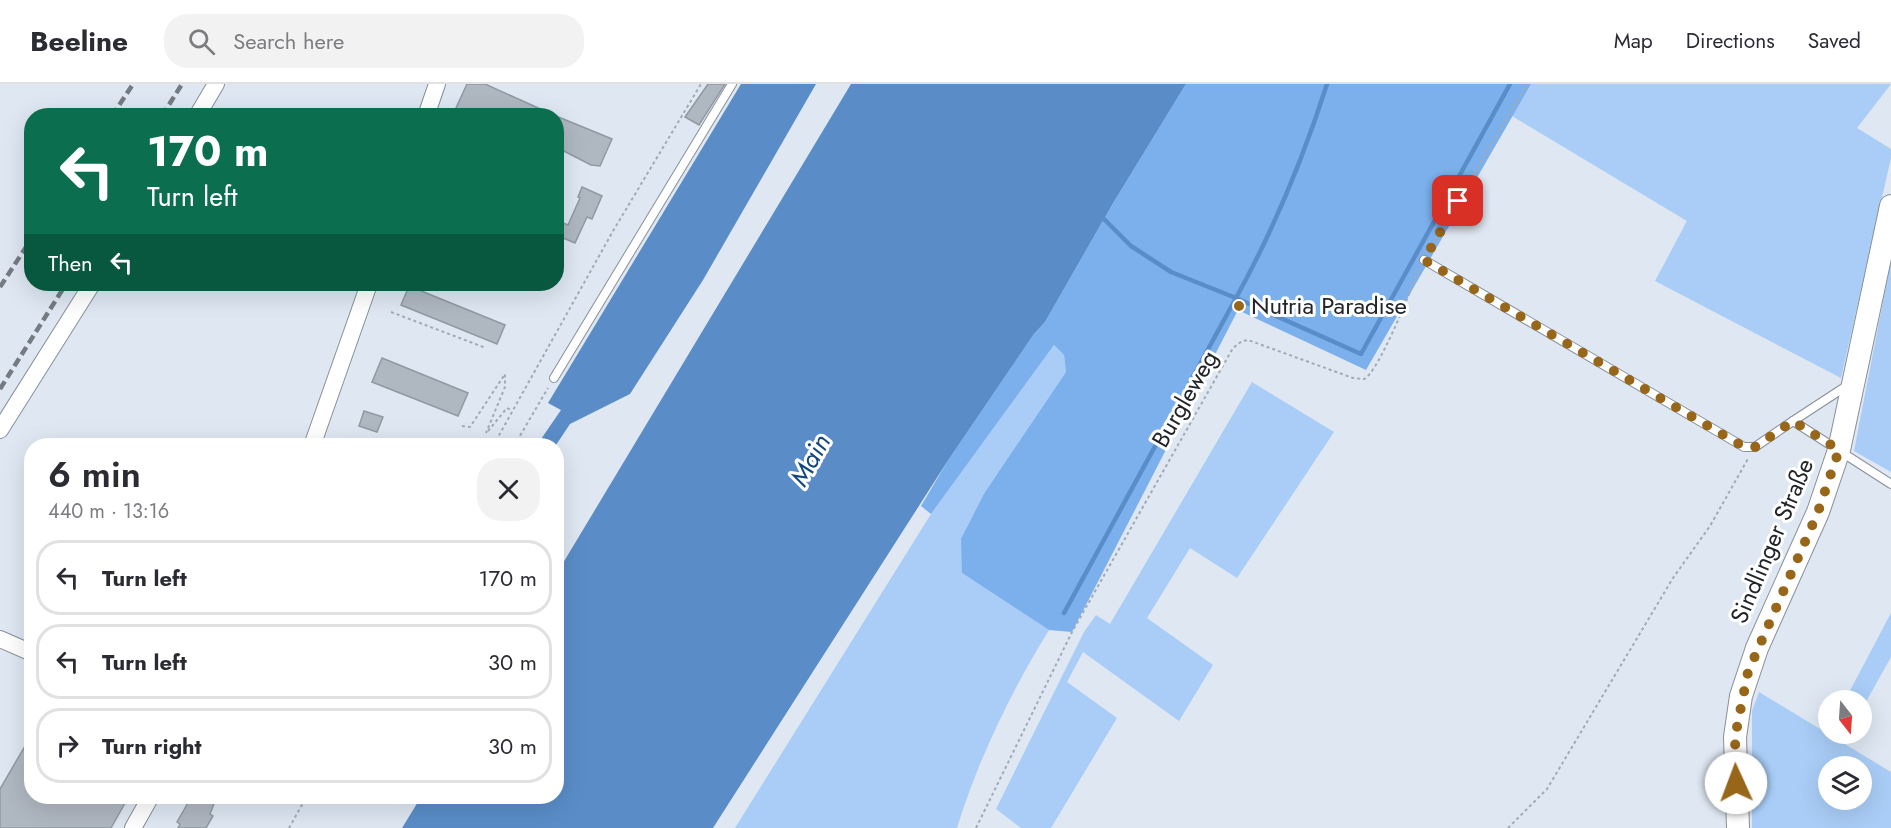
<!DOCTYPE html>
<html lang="en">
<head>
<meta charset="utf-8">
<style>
  :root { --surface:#fff; --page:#f2f2f3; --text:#2b2b33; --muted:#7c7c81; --line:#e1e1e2 }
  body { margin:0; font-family:Jost,sans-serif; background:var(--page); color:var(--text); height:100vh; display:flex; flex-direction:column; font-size:22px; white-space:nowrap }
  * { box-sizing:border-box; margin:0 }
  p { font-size:20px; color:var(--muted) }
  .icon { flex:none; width:33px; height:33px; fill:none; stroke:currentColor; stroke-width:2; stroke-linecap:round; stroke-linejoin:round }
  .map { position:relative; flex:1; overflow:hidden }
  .details { position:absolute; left:24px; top:354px; width:540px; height:366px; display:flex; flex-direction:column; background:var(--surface); border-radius:24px; box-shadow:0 6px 24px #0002 }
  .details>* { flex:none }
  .top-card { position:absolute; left:24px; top:24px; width:540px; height:183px; border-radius:24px; box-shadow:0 6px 24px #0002; background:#0b6e4f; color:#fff; overflow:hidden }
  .needle { width:39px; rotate:163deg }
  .tools { position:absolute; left:1818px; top:606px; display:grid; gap:12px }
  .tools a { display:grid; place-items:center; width:54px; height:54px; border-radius:50%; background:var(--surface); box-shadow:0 6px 24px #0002; font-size:30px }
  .pin { position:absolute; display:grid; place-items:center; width:51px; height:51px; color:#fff; margin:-26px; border-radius:12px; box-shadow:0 3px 9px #0006 }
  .me { position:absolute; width:66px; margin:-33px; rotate:358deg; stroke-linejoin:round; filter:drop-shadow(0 0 4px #0008) }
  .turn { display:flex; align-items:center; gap:21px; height:126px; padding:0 24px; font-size:27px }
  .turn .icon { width:78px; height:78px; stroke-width:2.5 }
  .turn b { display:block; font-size:42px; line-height:51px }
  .then { display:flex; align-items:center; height:57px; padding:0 24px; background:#0003; gap:12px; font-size:22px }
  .round { display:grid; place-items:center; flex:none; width:63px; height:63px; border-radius:24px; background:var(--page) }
  .headline { display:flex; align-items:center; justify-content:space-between; height:102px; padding:0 24px }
  h1 { font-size:36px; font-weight:600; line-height:45px }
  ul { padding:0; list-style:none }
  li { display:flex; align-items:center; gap:18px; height:75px; margin:0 12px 9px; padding:0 12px; border:3px solid var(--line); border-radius:24px }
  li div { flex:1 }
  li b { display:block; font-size:22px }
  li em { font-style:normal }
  header { display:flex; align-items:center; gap:36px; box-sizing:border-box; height:84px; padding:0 30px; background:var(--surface); border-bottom:2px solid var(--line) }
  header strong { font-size:28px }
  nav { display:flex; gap:33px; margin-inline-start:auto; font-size:21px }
  .search { width:420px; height:54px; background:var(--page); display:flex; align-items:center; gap:15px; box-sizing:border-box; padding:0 21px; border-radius:24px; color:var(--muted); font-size:22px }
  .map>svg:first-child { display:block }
</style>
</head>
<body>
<header>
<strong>Beeline</strong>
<div class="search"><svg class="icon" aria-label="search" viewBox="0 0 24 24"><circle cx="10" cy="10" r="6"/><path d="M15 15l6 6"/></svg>Search here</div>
<nav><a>Map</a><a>Directions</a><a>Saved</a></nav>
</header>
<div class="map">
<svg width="1891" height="744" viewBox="0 0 1891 744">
  <rect width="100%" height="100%" fill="#dee7f2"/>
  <g fill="#a9cdf7" fill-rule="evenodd">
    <polygon points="1531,0 1891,0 1857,44 1891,65 1891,74 1841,294 1655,197 1687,137 1512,32"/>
    <polygon points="1891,176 1891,388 1854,367"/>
    <path d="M 1054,261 L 1064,271 L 1066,288 L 985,408 L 962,489 L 1049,546 C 1012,606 978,675 957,744 L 735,744 L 931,430 Z"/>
    <polygon points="1252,298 1334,348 1237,494 1190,464 1147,534 1213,581 1179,637 1083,568 1067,598 1117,634 1051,744 1021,744 996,725 1084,548 1096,531 1110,540"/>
    <polygon points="1891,529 1891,573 1862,625 1862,616 1845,616"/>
    <path d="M 1759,608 L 1891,688 L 1891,744 L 1752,744 L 1752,627 ZM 1862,682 L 1862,716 L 1828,716 L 1828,682 Z"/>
  </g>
  <polygon fill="#7bb0ed" points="1186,0 1531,0 1366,286 1238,226 1072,548 1049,546 962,489 961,455 985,408 1066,288 1064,271 1054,261 931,430 921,422 947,378 1034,250 1045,238 1112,121"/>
  <g fill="#5a8dc8">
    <polygon points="741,0 816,0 703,196 630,310 570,340 556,361 537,361 561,326 548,319"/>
    <polygon points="851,0 1186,0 1112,121 1045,238 1034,250 947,378 713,744 402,744 421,713 556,712 557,489"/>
  </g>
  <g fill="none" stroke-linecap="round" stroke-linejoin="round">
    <g stroke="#5a8dc8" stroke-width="4.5">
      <path d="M 1327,0 C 1303,75 1274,145 1236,214 L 1361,270 L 1510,0"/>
      <polyline points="1064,529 1236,214 1171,188 1131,162 1101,132"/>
    </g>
  </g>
  <g fill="#afb7c1" stroke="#9199a3" stroke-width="1.5">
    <polygon points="467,0 485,0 556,32 473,32 456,24"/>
    <polygon points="708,0 725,0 699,41 685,33"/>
    <polygon points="556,32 612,55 600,82 591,81 556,63"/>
    <polygon points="582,103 602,112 592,135 587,133 575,159 556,151 556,136 568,141 580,114 578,113"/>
    <polygon points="409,202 505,241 497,260 401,221"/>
    <polygon points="382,274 468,309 458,332 372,298"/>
    <polygon points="364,327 383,333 377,348 359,342"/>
    <polygon points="32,650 32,712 129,712 111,744 0,744 0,705"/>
    <polygon points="192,712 217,712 210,730 213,732 206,744 178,744 180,740 177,738"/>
  </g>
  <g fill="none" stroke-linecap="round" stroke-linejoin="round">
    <g stroke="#889099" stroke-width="10">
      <g id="lane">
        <polyline points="1424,176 1744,363 1755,363 1793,337 1891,400"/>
        <polyline points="554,294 732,0"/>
        <polyline points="1793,337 1848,301"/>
      </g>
    </g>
    <g stroke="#889099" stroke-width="18">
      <g id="street">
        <polyline points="197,32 216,0"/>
        <polyline points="426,32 437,0"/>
        <polyline points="0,346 92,200"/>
        <polyline points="312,362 369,200"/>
        <polyline points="0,555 32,569"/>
        <polyline points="133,744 151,712"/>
      </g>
    </g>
    <g stroke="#889099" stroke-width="24">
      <polyline id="secondary" points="1738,744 1735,653 1741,612 1757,564 1818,428 1839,366 1891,122"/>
    </g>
    <g stroke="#a2aab2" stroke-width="2" stroke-dasharray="3 3" stroke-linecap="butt">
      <polyline points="1429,167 1527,0"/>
      <polyline points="391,228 486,264"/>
      <polyline points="462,342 470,343 505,290 505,303 486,349"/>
      <polyline points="488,347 507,324 511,326"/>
      <polyline points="493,362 613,147 701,0"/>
      <polyline points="514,362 548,304"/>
      <polyline points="289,744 307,712"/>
      <path d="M 976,744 L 1072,548 L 1233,264 L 1242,257 L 1248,256 L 1353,294 L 1364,295 C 1379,288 1411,205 1419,186"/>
      <polyline points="1508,744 1547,705 1673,494 1710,442 1749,373"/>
    </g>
    <use href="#lane" stroke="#fff" stroke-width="8"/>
    <use href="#street" stroke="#fff" stroke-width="16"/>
    <use href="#secondary" stroke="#fff" stroke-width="22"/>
    <g stroke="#757b82" stroke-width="4.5" stroke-dasharray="9 4.5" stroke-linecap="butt">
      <polyline points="112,32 133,0"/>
      <polyline points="162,32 182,0"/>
      <polyline points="0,203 32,154"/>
      <polyline points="0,305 66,200"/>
    </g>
  </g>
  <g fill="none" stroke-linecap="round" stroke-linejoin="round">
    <polyline stroke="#976618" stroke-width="10" stroke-dasharray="0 18" points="1458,117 1424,176 1744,363 1755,363 1793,337 1839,366 1818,428 1748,588 1735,653 1736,699"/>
  </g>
  <circle fill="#976618" stroke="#fff" stroke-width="2" cx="1239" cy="222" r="6"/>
  <g text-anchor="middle" stroke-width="6" stroke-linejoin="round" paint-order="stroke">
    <g font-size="24" fill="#212428" stroke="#fff" text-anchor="start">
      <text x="1251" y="230">Nutria Paradise</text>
    </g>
    <g font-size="24" fill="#212428" stroke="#fff">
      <text transform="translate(1185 315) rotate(-60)" y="8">Burgleweg</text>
      <text transform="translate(1772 457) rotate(-67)" y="8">Sindlinger Straße</text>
    </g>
    <g font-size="26" font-style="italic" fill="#10467e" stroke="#fff">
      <text transform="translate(810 376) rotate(-61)" y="9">Main</text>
    </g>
  </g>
</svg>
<div class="tools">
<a><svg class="needle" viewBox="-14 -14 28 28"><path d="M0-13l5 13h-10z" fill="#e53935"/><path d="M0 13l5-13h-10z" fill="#7c7c81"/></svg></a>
<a><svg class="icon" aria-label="layers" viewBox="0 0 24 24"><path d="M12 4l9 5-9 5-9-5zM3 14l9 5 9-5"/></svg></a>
</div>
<div class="pin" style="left:1458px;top:117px;background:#d93025"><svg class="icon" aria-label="arrive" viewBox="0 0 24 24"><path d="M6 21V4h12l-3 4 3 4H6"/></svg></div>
<svg class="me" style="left:1736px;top:699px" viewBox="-20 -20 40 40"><circle r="19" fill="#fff"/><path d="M0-13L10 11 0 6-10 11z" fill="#976618"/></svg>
<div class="top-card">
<div class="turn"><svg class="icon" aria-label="left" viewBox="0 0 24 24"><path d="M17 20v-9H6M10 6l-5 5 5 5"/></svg><div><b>170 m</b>Turn left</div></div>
<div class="then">Then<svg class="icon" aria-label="left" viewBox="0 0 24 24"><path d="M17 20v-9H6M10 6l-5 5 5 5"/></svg></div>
</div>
<section class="details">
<div class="headline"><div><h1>6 min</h1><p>440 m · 13:16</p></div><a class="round"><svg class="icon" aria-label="close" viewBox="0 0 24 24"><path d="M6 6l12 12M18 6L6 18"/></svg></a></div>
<ul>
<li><svg class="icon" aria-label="left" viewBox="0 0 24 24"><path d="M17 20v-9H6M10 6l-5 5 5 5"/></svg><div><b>Turn left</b></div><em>170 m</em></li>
<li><svg class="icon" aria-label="left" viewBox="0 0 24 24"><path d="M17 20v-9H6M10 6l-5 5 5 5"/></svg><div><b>Turn left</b></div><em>30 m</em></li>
<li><svg class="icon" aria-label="right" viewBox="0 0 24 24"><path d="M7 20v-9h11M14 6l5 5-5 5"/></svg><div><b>Turn right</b></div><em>30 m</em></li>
</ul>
</section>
</div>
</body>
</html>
